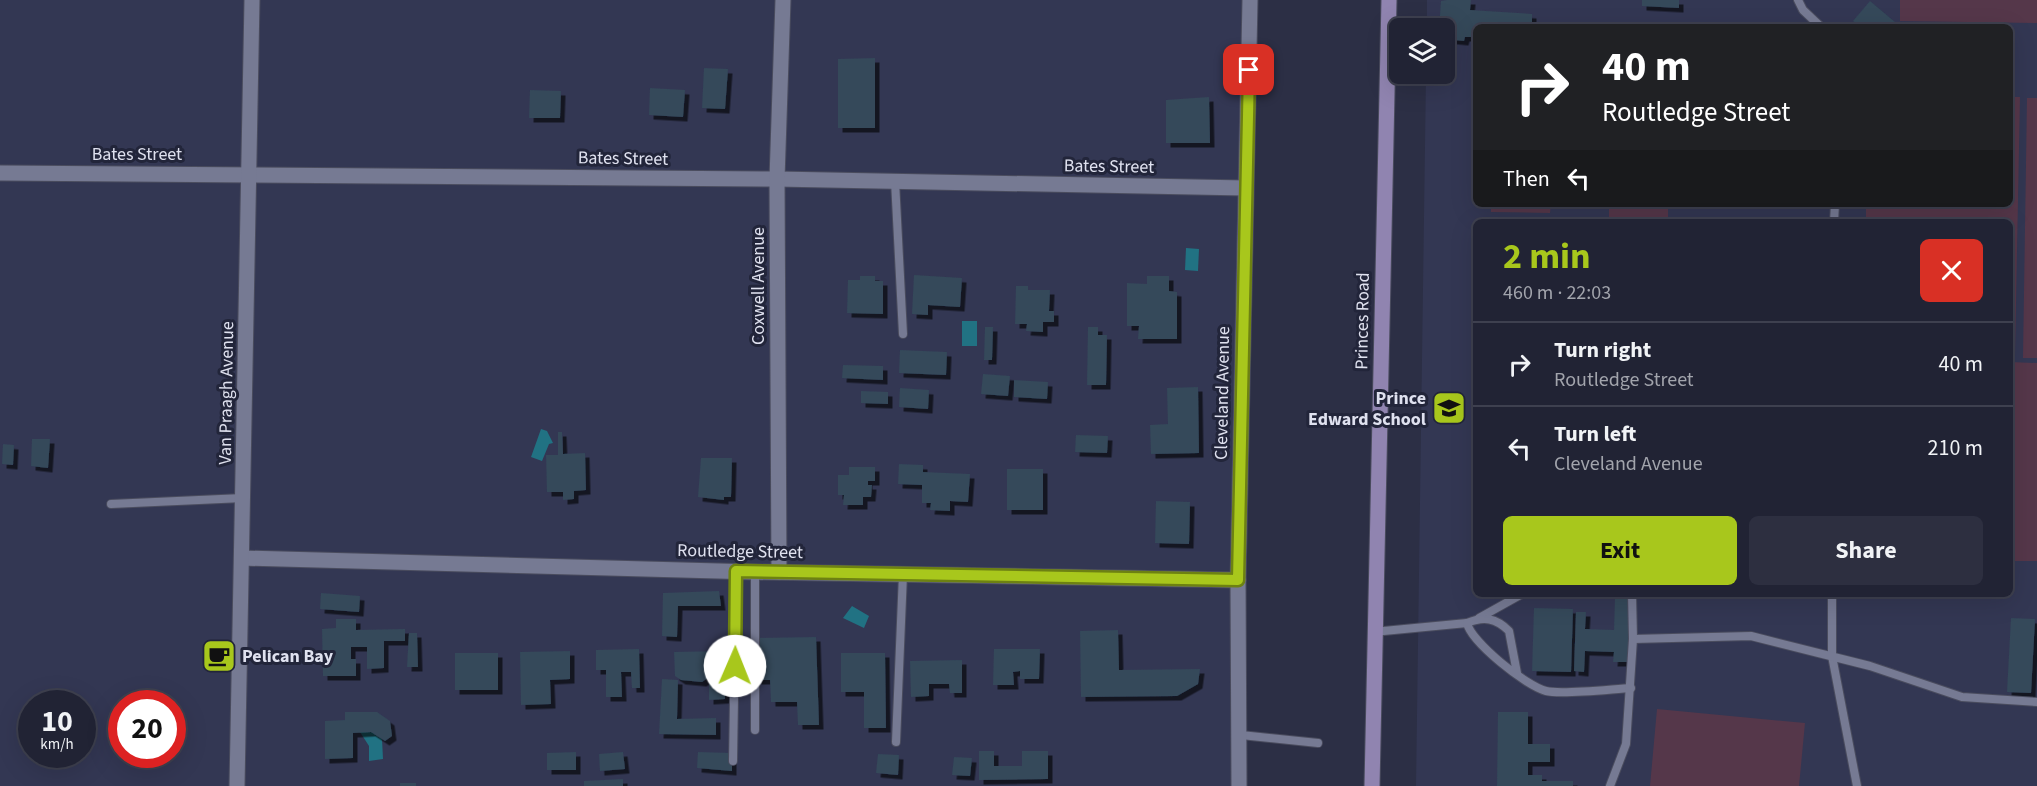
<!DOCTYPE html>
<html lang="en">
<head>
<meta charset="utf-8">
<style>
  :root { --surface:#212334; --page:#2d2f40; --text:#f1f3f6; --muted:#a2a4ac; --line:#3e404f; --accent:#a8c71c }
  body { margin:0; font-family:"Source Sans 3",sans-serif; background:var(--page); color:var(--text); height:100vh; display:flex; flex-direction:column; font-size:22px; white-space:nowrap }
  * { box-sizing:border-box; margin:0 }
  p { font-size:20px; color:var(--muted) }
  .icon { flex:none; width:33px; height:33px; fill:none; stroke:currentColor; stroke-width:2; stroke-linecap:round; stroke-linejoin:round }
  .map { position:relative; flex:1; overflow:hidden }
  .side { position:absolute; left:1473px; top:219px; width:540px; height:378px; display:flex; flex-direction:column; background:var(--surface); border-radius:9px; box-shadow:0 6px 24px #0002,0 0 0 2px var(--line) }
  .side>* { flex:none }
  .hud { position:absolute; left:1473px; top:24px; width:540px; height:183px; border-radius:9px; box-shadow:0 6px 24px #0002,0 0 0 2px var(--line); background:#202124; color:#fff; overflow:hidden }
  .fabs { position:absolute; left:1389px; top:18px; display:grid; gap:12px }
  .fabs a { display:grid; place-items:center; width:66px; height:66px; border-radius:9px; background:var(--surface); box-shadow:0 6px 24px #0002,0 0 0 2px var(--line); font-size:30px }
  .speed { position:absolute; left:18px; top:690px; display:flex; gap:12px; font-size:30px; font-weight:700; text-align:center }
  .speed>* { display:grid; place-content:center; width:78px; height:78px; border-radius:50%; background:var(--surface); box-shadow:0 6px 24px #0002,0 0 0 2px var(--line); line-height:1 }
  .speed small { font-size:15px; font-weight:400 }
  .speed .limit { border:9px solid #d22; background:#fff; color:#111 }
  .pin { position:absolute; display:grid; place-items:center; width:51px; height:51px; color:#fff; margin:-26px; border-radius:12px; box-shadow:0 3px 9px #0006 }
  .me { position:absolute; width:66px; margin:-33px; rotate:1deg; stroke-linejoin:round; filter:drop-shadow(0 0 4px #0008) }
  .turn { display:flex; align-items:center; gap:21px; height:126px; padding:0 30px; font-size:27px }
  .turn .icon { width:78px; height:78px; stroke-width:2.5 }
  .turn b { display:block; font-size:42px; line-height:51px }
  .then { display:flex; align-items:center; height:57px; padding:0 30px; background:#0003; gap:12px; font-size:22px }
  .round { display:grid; place-items:center; flex:none; width:63px; height:63px; border-radius:9px; background:var(--page) }
  .headline { display:flex; align-items:center; justify-content:space-between; height:102px; padding:0 30px }
  h1 { font-size:36px; font-weight:700; line-height:45px; color:var(--accent) }
  .primary-button { display:flex; gap:12px; margin-top:auto; padding:12px 30px }
  .primary-button a { flex:1; height:69px; border-radius:9px; background:var(--accent); color:#111; font-size:24px; font-weight:700; line-height:69px; text-align:center }
  .primary-button a+a { background:var(--page); color:var(--text) }
  ul { padding:0; list-style:none }
  li { display:flex; align-items:center; gap:18px; height:84px; padding:0 30px; border-top:2px solid var(--line) }
  li div { flex:1 }
  li b { display:block; font-size:22px }
  li em { font-style:normal }
  .map>svg:first-child { display:block }
</style>
</head>
<body>
<div class="map">
<svg width="2037" height="786" viewBox="0 0 2037 786">
  <defs>
    <filter id="shadow"><feDropShadow dx="4.5" dy="4.5" stdDeviation="0" flood-color="#0009"/></filter>
  </defs>
  <rect width="100%" height="100%" fill="#2c2f45"/>
  <g fill="#333753" fill-rule="evenodd">
    <path d="M 0,0 L 1251,0 L 1231,786 L 0,786 ZM 32,704 L 82,704 L 82,754 L 32,754 ZM 122,704 L 172,704 L 172,754 L 122,754 Z"/>
    <path d="M 1427,0 L 2037,0 L 2037,786 L 1416,786 L 1426,74 L 1444,74 L 1444,28 L 1427,28 ZM 1476,27 L 2010,27 L 2010,204 L 1476,204 ZM 1476,222 L 2010,222 L 2010,594 L 1476,594 Z"/>
  </g>
  <g fill="#55374a">
    <polygon points="1900,0 2037,0 2037,23 1900,21"/>
    <polygon points="2010,97 2020,97 2015,356 2010,356 2010,222 1866,222 1866,204 2010,204"/>
    <polygon points="2027,98 2037,98 2037,358 2023,358"/>
    <polygon points="1491,204 1551,204 1550,213 1491,212"/>
    <polygon points="1609,204 1668,204 1668,219 1609,218"/>
    <polygon points="2010,362 2037,363 2037,561 2010,561"/>
    <polygon points="1657,709 1805,723 1799,786 1650,786"/>
  </g>
  <g fill="#217283">
    <polygon points="1186,248 1199,249 1198,271 1185,270"/>
    <rect x="962" y="321" width="15" height="25"/>
    <polygon points="541,429 547,431 553,443 549,444 542,461 531,457"/>
    <polygon points="852,606 869,616 864,628 843,618"/>
    <polygon points="360,732 371,732 382,739 383,759 369,761 369,746"/>
  </g>
  <g fill="#34485a" filter="url(#shadow)">
    <polygon points="1447,0 1471,0 1470,10 1532,14 1532,27 1476,27 1476,37 1465,37 1464,41 1444,39 1444,28 1439,28 1441,1"/>
    <polygon points="1642,0 1679,0 1679,8 1642,6"/>
    <polygon points="1870,1 1901,27 1860,27 1853,21"/>
    <polygon points="875,58 875,128 838,128 838,59"/>
    <polygon points="704,68 728,69 725,109 702,108"/>
    <polygon points="650,88 685,90 683,117 649,115"/>
    <polygon points="530,90 561,91 560,118 529,118"/>
    <polygon points="1209,97 1210,143 1166,143 1166,100"/>
    <polygon points="914,275 962,278 960,307 928,305 928,315 912,314"/>
    <polygon points="860,276 875,276 875,281 883,281 883,314 847,313 848,280 860,280"/>
    <polygon points="1147,276 1169,276 1169,291 1177,292 1177,339 1138,339 1139,326 1127,326 1127,283 1147,284"/>
    <polygon points="1016,286 1028,286 1028,290 1050,290 1049,311 1054,311 1054,322 1043,322 1043,332 1026,331 1027,324 1015,324"/>
    <polygon points="985,327 993,327 992,360 984,360"/>
    <polygon points="1088,327 1098,327 1098,335 1107,335 1106,385 1087,385"/>
    <polygon points="900,350 947,352 946,375 899,373"/>
    <polygon points="843,365 883,366 883,380 842,378"/>
    <polygon points="983,374 1010,376 1008,396 981,394"/>
    <polygon points="1014,380 1048,382 1047,399 1014,397"/>
    <polygon points="1198,387 1199,453 1151,454 1150,425 1168,424 1167,388"/>
    <polygon points="900,388 929,390 928,409 899,407"/>
    <polygon points="861,391 888,392 888,404 861,403"/>
    <polygon points="558,432 562,432 563,454 585,453 586,490 574,491 574,499 563,500 563,492 547,492 546,455 558,455"/>
    <polygon points="1076,435 1108,436 1107,453 1075,452"/>
    <polygon points="32,439 50,439 48,468 31,466"/>
    <polygon points="3,444 14,445 13,465 2,464"/>
    <polygon points="701,458 732,458 731,497 724,497 724,500 698,497"/>
    <polygon points="899,464 923,465 923,472 970,474 968,502 950,501 950,511 930,510 931,503 922,503 922,485 898,484"/>
    <polygon points="849,467 875,467 875,481 868,481 868,485 872,485 871,497 863,497 863,505 843,505 844,495 838,495 838,475 849,475"/>
    <rect x="1007" y="469" width="36" height="41"/>
    <polygon points="1156,501 1190,502 1189,544 1155,543"/>
    <polygon points="719,591 721,606 678,606 677,637 662,636 663,593"/>
    <polygon points="321,593 360,596 359,612 320,609"/>
    <polygon points="1615,598 1630,599 1629,662 1613,662 1614,652 1585,651 1584,672 1574,671 1576,612 1586,612 1585,629 1614,630"/>
    <polygon points="1534,608 1573,609 1571,672 1532,671"/>
    <polygon points="2011,618 2035,619 2031,693 2007,692"/>
    <polygon points="336,619 356,619 356,630 405,629 405,641 384,641 384,668 367,669 367,647 351,647 351,659 356,659 356,676 323,676 322,629 336,628"/>
    <polygon points="1118,630 1119,670 1200,669 1198,684 1177,696 1081,697 1080,631"/>
    <polygon points="409,633 417,633 418,667 407,667"/>
    <polygon points="816,637 819,725 798,725 797,702 771,702 770,680 757,680 756,638"/>
    <polygon points="639,649 640,688 632,688 631,672 621,672 622,697 606,697 606,670 596,670 596,650"/>
    <polygon points="994,649 1040,649 1039,679 1020,679 1020,671 1013,672 1014,685 993,685"/>
    <polygon points="570,651 570,679 550,680 551,704 521,705 520,652"/>
    <polygon points="724,651 725,699 709,700 709,677 702,682 681,680 675,676 674,652"/>
    <rect x="455" y="653" width="43" height="37"/>
    <polygon points="841,653 885,653 886,728 864,728 864,692 841,692"/>
    <polygon points="962,660 962,693 950,693 949,684 929,684 929,696 911,697 910,661"/>
    <polygon points="662,679 678,680 677,719 716,718 716,735 659,734"/>
    <polygon points="345,712 377,712 390,721 392,736 385,741 371,732 353,733 353,758 325,759 325,721 345,720"/>
    <polygon points="1498,712 1528,712 1528,744 1550,744 1550,762 1528,762 1528,775 1542,775 1542,781 1573,781 1573,786 1497,786"/>
    <polygon points="979,751 994,751 994,766 1022,766 1022,751 1048,751 1048,779 979,780"/>
    <polygon points="576,752 576,770 547,770 547,753"/>
    <polygon points="623,752 625,769 600,771 599,754"/>
    <polygon points="698,752 732,753 732,771 697,768"/>
    <polygon points="878,754 899,755 898,775 876,773"/>
    <polygon points="954,757 972,758 970,776 952,775"/>
    <polygon points="623,779 623,786 584,786 584,781"/>
    <rect x="400" y="783" width="16" height="3"/>
  </g>
  <g fill="none" stroke-linecap="round" stroke-linejoin="round">
    <g stroke="#4a4c5e" stroke-width="10">
      <g id="service">
        <polyline points="1798,0 1803,10 1821,27"/>
        <polyline points="895,181 903,334"/>
        <polyline points="1834,222 1835,204"/>
        <polyline points="111,504 243,498"/>
        <polyline points="755,572 755,730"/>
        <polyline points="1832,594 1832,656 1857,786"/>
        <polyline points="1479,618 1522,594"/>
        <polyline points="1373,632 1467,623"/>
        <polyline points="1633,639 1751,636 1870,666 1962,697 2037,702"/>
        <path d="M 1517,673 L 1509,631 C 1496,618 1484,616 1467,623 C 1471,642 1526,686 1546,691 C 1562,695 1612,689 1631,688"/>
        <polyline points="1241,735 1318,743"/>
        <polyline points="896,742 903,574"/>
        <polyline points="733,761 736,571"/>
        <polyline points="1610,786 1626,744 1633,639 1632,594"/>
      </g>
    </g>
    <g stroke="#4a4c5e" stroke-width="17">
      <g id="minor">
        <polyline points="0,173 777,179 1245,188"/>
        <polyline points="242,558 755,572 1238,580"/>
        <polyline points="779,572 777,179 783,0"/>
        <polyline points="237,786 252,0"/>
        <polyline points="1239,786 1238,580 1250,0"/>
      </g>
    </g>
    <g stroke="#4a4c5e" stroke-width="17">
      <polyline id="secondary" points="1372,786 1389,0"/>
    </g>
    <use href="#service" stroke="#767a93" stroke-width="8"/>
    <use href="#minor" stroke="#767a93" stroke-width="15"/>
    <use href="#secondary" stroke="#9084b0" stroke-width="15"/>
  </g>
  <g fill="none" stroke-linecap="round" stroke-linejoin="round">
    <g stroke="#6d8112" stroke-width="15">
      <polyline id="route" points="735,666 736,571 1238,580 1249,70"/>
    </g>
    <use href="#route" stroke="#a8c71c" stroke-width="10"/>
  </g>
  <defs>
    <g id="school-square" transform="scale(1.725)"><rect x="-9" y="-9" width="18" height="18" rx="4" fill="#a8c71c" stroke="#22253a"/><path d="M0-5L7-2L0 1L-7-2ZM-4 1L0 2.5L4 1V4Q0 6-4 4Z" fill="#111"/></g>
    <g id="cafe-square" transform="scale(1.725)"><rect x="-9" y="-9" width="18" height="18" rx="4" fill="#a8c71c" stroke="#22253a"/><path d="M-5.5-4.5H6V0H3Q3 3.5 0 3.5H-2.5Q-5.5 3.5-5.5 0ZM3-3.2v2h1.7v-2ZM-6 4.5H4V6H-6Z" fill="#111"/></g>
  </defs>
  <g fill-rule="evenodd">
    <use href="#school-square" x="1449" y="408"/>
    <use href="#cafe-square" x="219" y="656"/>
  </g>
  <g text-anchor="middle" stroke-width="6" stroke-linejoin="round" paint-order="stroke">
    <g font-size="18" fill="#dfe1ef" stroke="#22253a">
      <text x="137" y="160">Bates Street</text>
      <text transform="translate(623 158) rotate(1)" y="6">Bates Street</text>
      <text transform="translate(1109 166) rotate(1)" y="6">Bates Street</text>
      <text transform="translate(758 286) rotate(-90)" y="6">Coxwell Avenue</text>
      <text transform="translate(1362 321) rotate(-89)" y="6">Princes Road</text>
      <text transform="translate(226 393) rotate(-89)" y="6">Van Praagh Avenue</text>
      <text transform="translate(1222 393) rotate(-89)" y="6">Cleveland Avenue</text>
      <text transform="translate(740 551) rotate(1)" y="6">Routledge Street</text>
    </g>
    <g font-size="18" font-weight="bold" fill="#dfe1ef" stroke="#22253a" text-anchor="end">
      <text x="1426" y="404">Prince<tspan x="1426" dy="21">Edward School</tspan></text>
      <text x="242" y="662" text-anchor="start">Pelican Bay</text>
    </g>
  </g>
</svg>
<div class="fabs">
<a><svg class="icon" aria-label="layers" viewBox="0 0 24 24"><path d="M12 4l9 5-9 5-9-5zM3 14l9 5 9-5"/></svg></a>
</div>
<div class="speed"><div>10<small>km/h</small></div><div class="limit">20</div></div>
<div class="pin" style="left:1249px;top:70px;background:#d93025"><svg class="icon" aria-label="arrive" viewBox="0 0 24 24"><path d="M6 21V4h12l-3 4 3 4H6"/></svg></div>
<svg class="me" style="left:735px;top:666px" viewBox="-20 -20 40 40"><circle r="19" fill="#fff"/><path d="M0-13L10 11 0 6-10 11z" fill="#a8c71c"/></svg>
<div class="hud">
<div class="turn"><svg class="icon" aria-label="right" viewBox="0 0 24 24"><path d="M7 20v-9h11M14 6l5 5-5 5"/></svg><div><b>40 m</b>Routledge Street</div></div>
<div class="then">Then<svg class="icon" aria-label="left" viewBox="0 0 24 24"><path d="M17 20v-9H6M10 6l-5 5 5 5"/></svg></div>
</div>
<section class="side">
<div class="headline"><div><h1>2 min</h1><p>460 m · 22:03</p></div><a class="round" style="background:#d93025;color:#fff"><svg class="icon" aria-label="close" viewBox="0 0 24 24"><path d="M6 6l12 12M18 6L6 18"/></svg></a></div>
<ul>
<li><svg class="icon" aria-label="right" viewBox="0 0 24 24"><path d="M7 20v-9h11M14 6l5 5-5 5"/></svg><div><b>Turn right</b><p>Routledge Street</p></div><em>40 m</em></li>
<li><svg class="icon" aria-label="left" viewBox="0 0 24 24"><path d="M17 20v-9H6M10 6l-5 5 5 5"/></svg><div><b>Turn left</b><p>Cleveland Avenue</p></div><em>210 m</em></li>
</ul>
<div class="primary-button"><a>Exit</a><a>Share</a></div>
</section>
</div>
</body>
</html>
